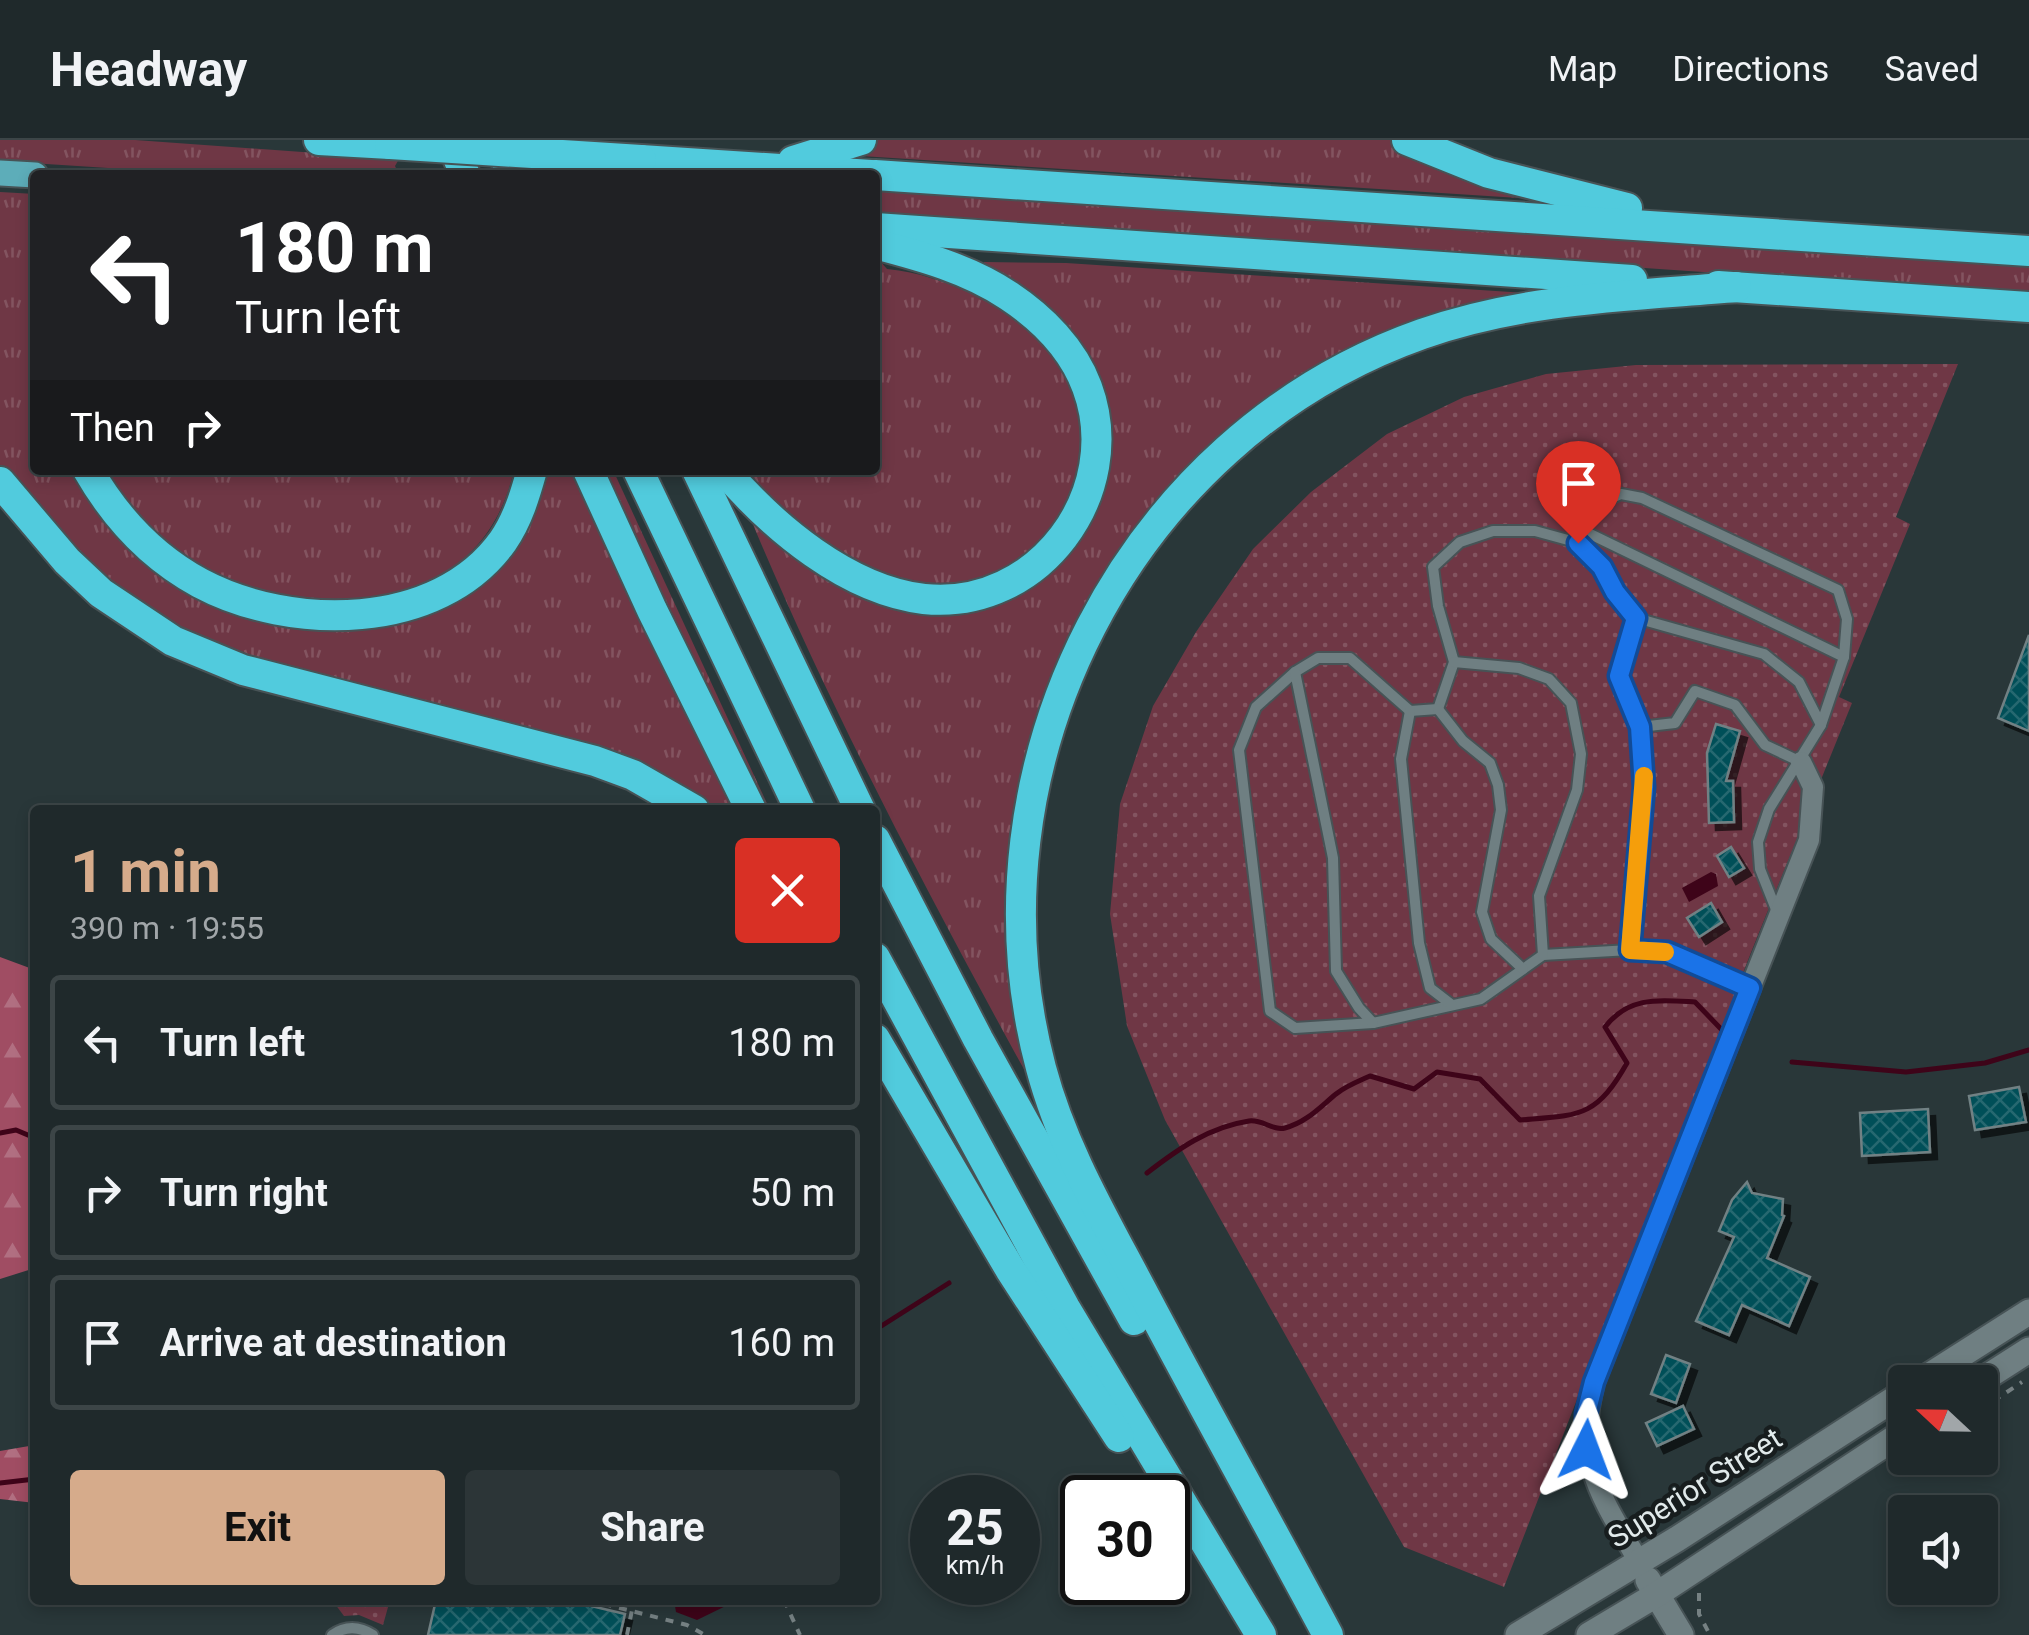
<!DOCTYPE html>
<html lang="en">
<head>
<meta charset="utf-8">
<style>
  :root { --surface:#1f292b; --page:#2c3537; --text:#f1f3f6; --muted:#a1a6a9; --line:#3c4547; --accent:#d6ab8b }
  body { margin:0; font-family:Roboto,sans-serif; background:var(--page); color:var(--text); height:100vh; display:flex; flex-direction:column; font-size:38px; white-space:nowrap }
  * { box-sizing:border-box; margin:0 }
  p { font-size:32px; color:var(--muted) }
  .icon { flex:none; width:55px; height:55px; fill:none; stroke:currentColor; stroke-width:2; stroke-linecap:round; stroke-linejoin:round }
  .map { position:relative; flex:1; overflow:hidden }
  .side { position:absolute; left:30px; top:665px; width:850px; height:800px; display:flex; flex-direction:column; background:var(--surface); border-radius:10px; box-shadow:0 5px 15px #0003,0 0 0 2px var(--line) }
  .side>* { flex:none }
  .hud { position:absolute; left:30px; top:30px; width:850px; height:305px; border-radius:10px; box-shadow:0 5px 15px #0003,0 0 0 2px var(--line); background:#202124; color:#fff; overflow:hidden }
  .needle { width:65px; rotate:292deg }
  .buttons { position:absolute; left:1888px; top:1225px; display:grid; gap:20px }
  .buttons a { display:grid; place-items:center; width:110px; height:110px; border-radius:10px; background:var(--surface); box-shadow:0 5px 15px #0003,0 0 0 2px var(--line); font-size:50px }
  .speed { position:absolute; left:910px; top:1335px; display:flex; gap:20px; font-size:50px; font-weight:700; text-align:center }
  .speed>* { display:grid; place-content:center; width:130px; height:130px; border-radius:50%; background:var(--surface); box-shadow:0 5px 15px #0003,0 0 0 2px var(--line); line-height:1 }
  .speed small { font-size:25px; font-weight:400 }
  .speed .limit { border:5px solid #111; border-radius:15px; background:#fff; color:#111 }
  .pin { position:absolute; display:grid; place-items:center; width:85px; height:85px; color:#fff; margin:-102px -42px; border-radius:50% 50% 50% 0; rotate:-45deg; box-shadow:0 0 10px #0007 }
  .pin .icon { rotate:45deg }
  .me { position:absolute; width:110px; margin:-55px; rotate:3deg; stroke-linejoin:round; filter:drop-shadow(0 0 8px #0008) }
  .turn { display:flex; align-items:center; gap:35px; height:210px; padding:0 40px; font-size:45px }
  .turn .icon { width:130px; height:130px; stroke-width:2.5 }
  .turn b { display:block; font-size:70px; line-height:85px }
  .then { display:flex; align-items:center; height:95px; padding:0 40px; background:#0003; gap:20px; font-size:38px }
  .round { display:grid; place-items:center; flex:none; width:105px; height:105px; border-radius:10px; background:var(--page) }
  .headline { display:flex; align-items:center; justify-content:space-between; height:170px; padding:0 40px }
  h1 { font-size:60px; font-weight:700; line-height:75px; color:var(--accent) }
  .primary-button { display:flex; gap:20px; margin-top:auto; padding:20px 40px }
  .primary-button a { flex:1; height:115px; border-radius:10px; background:var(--accent); color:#111; font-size:40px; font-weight:700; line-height:115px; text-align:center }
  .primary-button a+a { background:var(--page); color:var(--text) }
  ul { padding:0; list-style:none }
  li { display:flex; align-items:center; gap:30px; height:135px; margin:0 20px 15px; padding:0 20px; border:5px solid var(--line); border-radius:10px }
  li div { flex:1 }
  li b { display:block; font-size:38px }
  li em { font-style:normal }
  header { display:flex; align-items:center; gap:60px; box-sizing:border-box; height:140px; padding:0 50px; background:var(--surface); border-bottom:2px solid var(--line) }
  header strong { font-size:48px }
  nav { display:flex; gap:55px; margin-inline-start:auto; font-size:35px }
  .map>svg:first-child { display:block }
</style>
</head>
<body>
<header>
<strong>Headway</strong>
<nav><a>Map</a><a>Directions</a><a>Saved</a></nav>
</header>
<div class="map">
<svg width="2029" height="1495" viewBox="0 0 2029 1495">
  <defs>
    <pattern id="grass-tufts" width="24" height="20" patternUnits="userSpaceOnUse" patternTransform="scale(2.5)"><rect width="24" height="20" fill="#6f3745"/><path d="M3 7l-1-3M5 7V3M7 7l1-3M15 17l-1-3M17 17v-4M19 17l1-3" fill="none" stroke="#835460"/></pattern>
    <pattern id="forest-firs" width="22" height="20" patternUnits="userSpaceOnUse" patternTransform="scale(2.5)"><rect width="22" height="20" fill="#a04d63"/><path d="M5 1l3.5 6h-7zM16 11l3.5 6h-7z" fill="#b16f81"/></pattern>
    <pattern id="park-dots" width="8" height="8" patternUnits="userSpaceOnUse" patternTransform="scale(2.5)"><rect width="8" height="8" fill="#6f3745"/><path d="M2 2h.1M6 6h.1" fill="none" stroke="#835460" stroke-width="1.8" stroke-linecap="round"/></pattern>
    <pattern id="building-cross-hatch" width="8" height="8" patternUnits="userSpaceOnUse" patternTransform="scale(2.5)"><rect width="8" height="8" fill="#014f58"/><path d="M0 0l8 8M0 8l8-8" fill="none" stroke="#266870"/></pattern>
    <filter id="shadow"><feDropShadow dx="7" dy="7" stdDeviation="0" flood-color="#0009"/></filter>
  </defs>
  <rect width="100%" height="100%" fill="#293739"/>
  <g fill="url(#grass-tufts)">
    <polygon points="0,0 135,0 399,19 395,26 399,35 217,35 0,21"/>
    <polygon points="870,0 1390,0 1519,52 1519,58 830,14"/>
    <polygon points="875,47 2029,123 2029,154 875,76"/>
    <polygon points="0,52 35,54 35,330 72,330 99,374 136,412 191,453 432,467 542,330 572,330 738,670 696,670 655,642 244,524 136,474 0,334"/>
    <path d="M 875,121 L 880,121 L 887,129 C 919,132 945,142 974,154 C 1180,246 1055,511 873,433 C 821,411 781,368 742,330 L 875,330 Z"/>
    <path d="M 984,122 L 1066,123 L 1540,154 L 1422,184 L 1171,352 L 1029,625 L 1032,944 C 930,758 830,570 749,375 L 905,466 L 1056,420 L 1106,284 L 984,127 Z"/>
    <path d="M 100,330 L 514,330 C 480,482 303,487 188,424 C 149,402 125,365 100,330 Z"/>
    <polygon points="598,330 613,330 770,670 763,670"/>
  </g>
  <g fill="url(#forest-firs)">
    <polygon points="0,817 35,830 35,1128 0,1139"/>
    <polygon points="35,1305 35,1363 0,1359 0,1311"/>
  </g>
  <g fill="url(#park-dots)">
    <polygon points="1958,224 1896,377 1910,384 1839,557 1852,563 1752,810 1504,1447 1404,1407 1165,980 1127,886 1110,774 1120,664 1153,566 1196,492 1253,409 1311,352 1387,294 1464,257 1546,234 1636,225"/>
    <polygon points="332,1460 390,1460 383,1485 359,1475 344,1476"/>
  </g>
  <g fill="#3e0419">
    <polygon points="1711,732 1716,734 1718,746 1689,762 1682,748"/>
    <polygon points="674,1460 738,1460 697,1480 676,1472"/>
  </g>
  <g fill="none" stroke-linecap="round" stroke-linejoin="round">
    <g stroke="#3e0419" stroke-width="5">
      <polyline points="1792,922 1906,932 1985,923 2029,910"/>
      <polyline points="0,993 16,990 35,998"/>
      <path d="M 1147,1033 C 1178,1009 1209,987 1249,981 C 1262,979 1273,991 1285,988 C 1307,982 1320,967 1336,954 C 1346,946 1359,941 1370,936 L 1414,949 L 1437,932 L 1480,939 L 1520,980 C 1580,975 1596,978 1627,923 L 1605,887 C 1629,856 1659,860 1695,862 L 1721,889"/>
      <polyline points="875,1190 949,1143"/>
      <polyline points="0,1343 35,1339"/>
    </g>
  </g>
  <g fill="url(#building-cross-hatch)" stroke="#718184" stroke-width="2.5" filter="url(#shadow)">
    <polygon points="2029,495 2029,591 1998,578"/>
    <polygon points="1716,584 1740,591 1726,641 1733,641 1734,682 1709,683 1707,613"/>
    <polygon points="1731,707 1744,728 1729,737 1717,716"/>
    <polygon points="1711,763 1722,782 1699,797 1687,778"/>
    <polygon points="2019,947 2026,982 1975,990 1969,956"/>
    <polygon points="1928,969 1930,1012 1862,1016 1860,973"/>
    <polygon points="1747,1042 1752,1053 1783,1059 1782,1075 1784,1076 1767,1118 1810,1137 1789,1186 1742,1165 1729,1195 1696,1181 1734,1097 1719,1091 1732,1060"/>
    <polygon points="1666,1215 1690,1224 1676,1263 1651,1254"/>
    <polygon points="1683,1266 1694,1289 1657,1306 1646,1283"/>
    <polygon points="436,1460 566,1460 625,1474 620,1495 428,1495"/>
  </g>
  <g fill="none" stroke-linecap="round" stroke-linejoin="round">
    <g stroke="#475356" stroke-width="14">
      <g id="service">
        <polygon points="1493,391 1535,391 1579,403 1603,427 1615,452 1636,478 1619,536 1640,587 1644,647 1630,810 1543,815 1481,859 1373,883 1295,888 1270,871 1239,610 1256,567 1295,532 1318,518 1350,518 1410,571 1438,569 1454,522 1438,466 1433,427 1460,402"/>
        <polyline points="1584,391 1844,517"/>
        <polyline points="1579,403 1598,364 1621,354 1642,358 1838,450 1847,479 1844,517 1821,585 1769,669 1758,702 1760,729 1777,772"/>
        <polyline points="1636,478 1764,514 1799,542 1821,585"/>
        <polyline points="1454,522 1519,528 1549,539 1571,563 1581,614 1577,650 1539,756 1543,815"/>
        <polyline points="1295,532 1333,718 1336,831 1359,868 1373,883"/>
        <polyline points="1438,569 1463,601 1490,623 1498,645 1501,670 1482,772 1491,799 1523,829"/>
        <polyline points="1410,571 1401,619 1419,803 1430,848 1452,865"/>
        <polyline points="1640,587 1675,583 1695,551 1735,565 1765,605 1801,622"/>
        <polyline points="1630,810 1667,813 1750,848"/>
        <path d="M 332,1495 C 345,1486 359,1486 373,1495"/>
      </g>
    </g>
    <g stroke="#475356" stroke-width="24">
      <path id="minor" d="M 1639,1422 C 1601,1356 1574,1322 1594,1242 L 1809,700 L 1813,647 L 1801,622"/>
    </g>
    <g stroke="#475356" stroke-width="29">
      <g id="secondary">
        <polyline points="1919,1242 2029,1172"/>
        <polyline points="1979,1242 2029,1210"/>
        <polyline points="1648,1440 1681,1495"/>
        <polyline points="1518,1495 1677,1399 1905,1252"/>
        <polyline points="1589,1495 1656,1455 1905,1291"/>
      </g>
    </g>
    <g stroke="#475356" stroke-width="29">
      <polyline id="primary" points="0,33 35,35"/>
    </g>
    <g stroke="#475356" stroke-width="34">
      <g id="motorway">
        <polyline points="319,0 390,4"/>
        <polyline points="451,0 465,35"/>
        <polyline points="498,0 512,35"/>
        <polyline points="1407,0 1489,33 1627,68"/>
        <polyline points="641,20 871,35"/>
        <polyline points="793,21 861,0"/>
        <polyline points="875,35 2029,111"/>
        <polyline points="875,88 1632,140"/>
        <polyline points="1718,146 2029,167"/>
        <path d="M 88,330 C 115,377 152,417 200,443 C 290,491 438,492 503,401 C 518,379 525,355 532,330"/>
        <polyline points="588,330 652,470 751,670"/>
        <polyline points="638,330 800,670"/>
        <polyline points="697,330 860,670"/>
        <path d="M 724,330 C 773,387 847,450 924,459 C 1039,471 1126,352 1087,247 C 1073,209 1042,178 1009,156 C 969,129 921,116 875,104"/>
        <polyline points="0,342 67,421 101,453 173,501 243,530 595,621 633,635 694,670"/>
        <polyline points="875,700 978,899 1134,1180"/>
        <polyline points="875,818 1065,1168 1261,1495"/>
        <polyline points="875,899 1010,1129 1119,1297"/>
        <path d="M 1328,1495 C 1266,1379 1202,1265 1141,1149 C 1103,1077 1062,1007 1041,928 C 961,627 1127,298 1422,194 C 1524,158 1630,156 1736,147"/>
      </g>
    </g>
    <g stroke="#768183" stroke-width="4" stroke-dasharray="8 8" stroke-linecap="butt">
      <polyline points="1980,1270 2022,1242"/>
      <polyline points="1699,1453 1699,1474 1710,1495"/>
      <polyline points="588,1460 687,1485 705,1495"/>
      <polyline points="784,1460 800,1495"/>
      <polyline points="627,1495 634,1460"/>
    </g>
    <use href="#service" stroke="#6f7f82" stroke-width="10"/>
    <use href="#minor" stroke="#6f7f82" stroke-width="20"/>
    <use href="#secondary" stroke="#6f7f82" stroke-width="25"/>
    <use href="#primary" stroke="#5dadb9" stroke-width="25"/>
    <use href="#motorway" stroke="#51cbdd" stroke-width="30"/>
    <g stroke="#475356" stroke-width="34" stroke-linecap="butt">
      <polyline id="motorway-bridge" points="390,4 641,20"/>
    </g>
    <use href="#motorway-bridge" stroke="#51cbdd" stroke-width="30"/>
  </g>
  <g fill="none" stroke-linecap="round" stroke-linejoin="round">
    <g stroke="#114b97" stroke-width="25">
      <polyline id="route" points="1578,403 1602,427 1615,452 1636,478 1619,536 1640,587 1644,647 1630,810 1667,812 1750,848 1594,1242 1586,1274 1586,1310"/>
    </g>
    <use href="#route" stroke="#1a73e8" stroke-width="18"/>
    <polyline stroke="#f59e0b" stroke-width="18" points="1644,636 1630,810 1665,812"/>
  </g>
  <g text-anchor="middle" stroke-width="9" stroke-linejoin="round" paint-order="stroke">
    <g font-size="30" fill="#e1eaeb" stroke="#171d1e">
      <text transform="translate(1695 1348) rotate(-32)" y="10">Superior Street</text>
    </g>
  </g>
</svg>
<div class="buttons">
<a><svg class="needle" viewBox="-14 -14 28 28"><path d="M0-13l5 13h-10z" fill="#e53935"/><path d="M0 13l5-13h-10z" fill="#a1a6a9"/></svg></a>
<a><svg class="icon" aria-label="sound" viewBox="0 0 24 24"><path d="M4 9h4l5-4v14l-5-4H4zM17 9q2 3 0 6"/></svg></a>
</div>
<div class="speed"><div>25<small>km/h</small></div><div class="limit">30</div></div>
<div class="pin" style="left:1578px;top:403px;background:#d93025"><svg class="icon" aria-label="arrive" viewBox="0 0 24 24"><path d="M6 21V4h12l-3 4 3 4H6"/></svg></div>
<svg class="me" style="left:1586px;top:1310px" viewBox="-20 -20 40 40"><path d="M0-17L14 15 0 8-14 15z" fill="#1a73e8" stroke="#fff" stroke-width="4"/></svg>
<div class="hud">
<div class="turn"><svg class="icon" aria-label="left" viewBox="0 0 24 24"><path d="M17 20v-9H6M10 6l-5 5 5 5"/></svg><div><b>180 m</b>Turn left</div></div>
<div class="then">Then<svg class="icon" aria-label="right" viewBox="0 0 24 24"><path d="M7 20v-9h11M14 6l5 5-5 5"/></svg></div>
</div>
<section class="side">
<div class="headline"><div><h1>1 min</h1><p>390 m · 19:55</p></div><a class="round" style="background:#d93025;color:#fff"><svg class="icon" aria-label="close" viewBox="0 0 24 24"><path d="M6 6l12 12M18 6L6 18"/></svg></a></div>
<ul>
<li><svg class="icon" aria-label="left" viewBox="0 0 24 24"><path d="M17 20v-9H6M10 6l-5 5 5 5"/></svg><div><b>Turn left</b></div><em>180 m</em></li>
<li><svg class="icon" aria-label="right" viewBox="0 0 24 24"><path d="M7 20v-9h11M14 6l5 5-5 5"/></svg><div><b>Turn right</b></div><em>50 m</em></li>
<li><svg class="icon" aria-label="arrive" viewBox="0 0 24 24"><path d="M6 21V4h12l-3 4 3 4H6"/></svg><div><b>Arrive at destination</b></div><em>160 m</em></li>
</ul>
<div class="primary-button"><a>Exit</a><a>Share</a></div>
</section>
</div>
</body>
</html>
